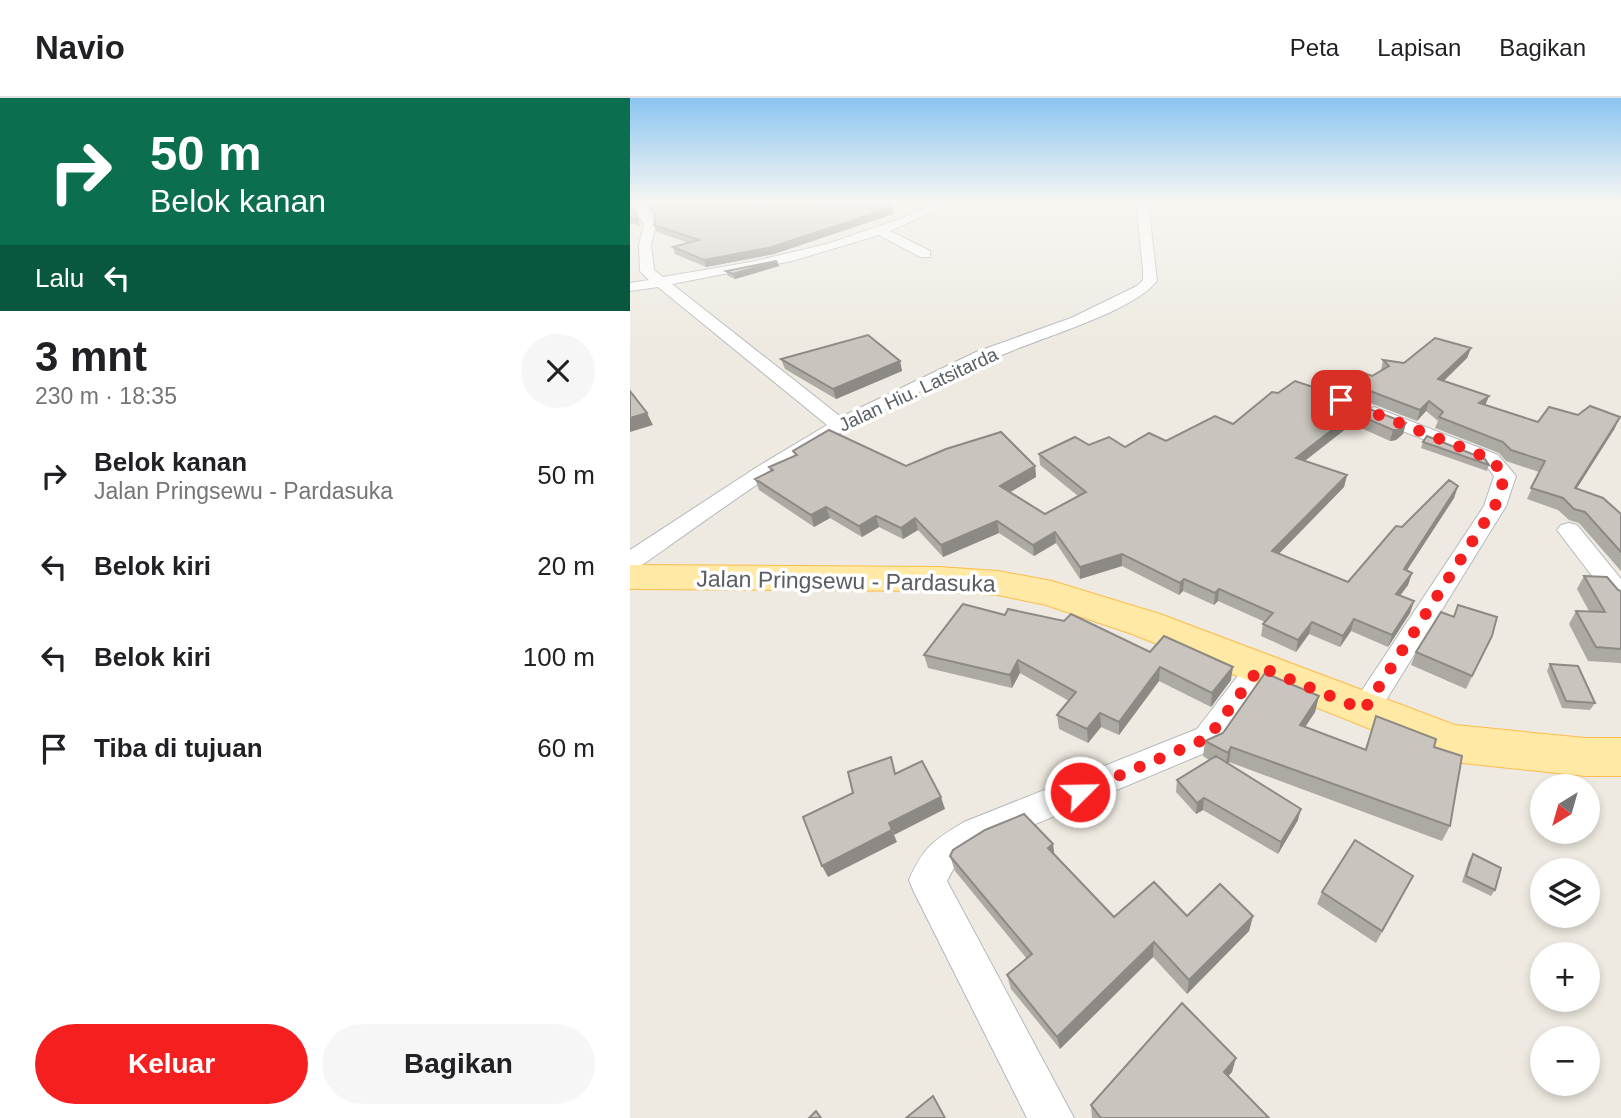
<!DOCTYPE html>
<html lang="id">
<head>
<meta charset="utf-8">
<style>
  :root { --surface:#fff; --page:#f6f6f6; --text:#202124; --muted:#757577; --line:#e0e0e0; --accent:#f61f20 }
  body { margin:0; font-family:Helvetica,sans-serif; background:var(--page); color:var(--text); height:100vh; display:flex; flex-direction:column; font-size:26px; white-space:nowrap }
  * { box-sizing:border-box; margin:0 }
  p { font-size:23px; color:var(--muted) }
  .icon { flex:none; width:38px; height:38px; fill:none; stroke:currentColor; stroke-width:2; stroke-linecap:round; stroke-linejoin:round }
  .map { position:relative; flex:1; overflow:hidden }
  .sheet { display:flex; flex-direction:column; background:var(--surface); width:630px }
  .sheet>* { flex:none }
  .guide { background:#0b6e4f; color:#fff; overflow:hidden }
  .needle { width:46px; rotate:217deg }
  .controls { position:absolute; left:900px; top:676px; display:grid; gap:14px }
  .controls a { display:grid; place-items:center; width:70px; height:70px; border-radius:50%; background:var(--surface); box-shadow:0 4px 10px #0003; font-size:35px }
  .pin { position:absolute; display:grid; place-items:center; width:60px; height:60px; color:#fff; margin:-30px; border-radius:14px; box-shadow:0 4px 10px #0006 }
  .me { position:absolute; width:77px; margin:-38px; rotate:67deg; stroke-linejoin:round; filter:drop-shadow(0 0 5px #0008) }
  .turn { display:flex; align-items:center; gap:24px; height:147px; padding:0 35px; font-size:32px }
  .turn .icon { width:91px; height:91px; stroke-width:2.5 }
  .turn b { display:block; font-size:49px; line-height:60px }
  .then { display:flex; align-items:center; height:66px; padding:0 35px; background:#0003; gap:14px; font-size:26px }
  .round { display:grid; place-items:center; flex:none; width:74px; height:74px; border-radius:37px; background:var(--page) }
  .headline { display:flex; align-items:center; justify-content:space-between; height:119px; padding:0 35px }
  h1 { font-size:42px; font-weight:600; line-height:52px }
  .primary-button { display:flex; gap:14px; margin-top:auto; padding:14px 35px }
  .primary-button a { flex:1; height:80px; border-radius:42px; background:var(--accent); color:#fff; font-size:28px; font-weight:600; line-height:80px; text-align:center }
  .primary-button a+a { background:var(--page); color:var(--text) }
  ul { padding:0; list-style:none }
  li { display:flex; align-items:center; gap:21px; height:91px; padding:0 35px }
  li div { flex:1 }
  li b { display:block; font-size:26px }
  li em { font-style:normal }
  header { display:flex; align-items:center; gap:42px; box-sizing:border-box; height:98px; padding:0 35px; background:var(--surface); border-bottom:2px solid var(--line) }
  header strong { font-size:33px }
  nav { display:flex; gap:38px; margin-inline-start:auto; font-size:24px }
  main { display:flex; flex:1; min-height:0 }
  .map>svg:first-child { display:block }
</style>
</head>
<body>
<header>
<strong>Navio</strong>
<nav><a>Peta</a><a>Lapisan</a><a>Bagikan</a></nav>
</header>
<main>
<section class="sheet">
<div class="guide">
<div class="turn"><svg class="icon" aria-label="right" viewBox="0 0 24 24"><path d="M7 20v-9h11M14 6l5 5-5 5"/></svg><div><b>50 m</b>Belok kanan</div></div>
<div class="then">Lalu<svg class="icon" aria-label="left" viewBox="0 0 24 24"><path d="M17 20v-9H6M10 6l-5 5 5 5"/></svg></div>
</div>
<div class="headline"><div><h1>3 mnt</h1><p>230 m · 18:35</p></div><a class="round"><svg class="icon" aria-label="close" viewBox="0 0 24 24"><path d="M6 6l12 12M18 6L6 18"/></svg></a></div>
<ul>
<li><svg class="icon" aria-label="right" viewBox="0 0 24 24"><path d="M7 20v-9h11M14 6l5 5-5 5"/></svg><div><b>Belok kanan</b><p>Jalan Pringsewu - Pardasuka</p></div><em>50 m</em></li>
<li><svg class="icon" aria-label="left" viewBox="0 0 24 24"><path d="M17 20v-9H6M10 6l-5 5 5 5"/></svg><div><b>Belok kiri</b></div><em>20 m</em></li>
<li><svg class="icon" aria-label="left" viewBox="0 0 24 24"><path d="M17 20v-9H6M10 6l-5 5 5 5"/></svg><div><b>Belok kiri</b></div><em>100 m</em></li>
<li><svg class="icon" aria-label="arrive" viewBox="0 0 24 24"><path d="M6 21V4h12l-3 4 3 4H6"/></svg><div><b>Tiba di tujuan</b></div><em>60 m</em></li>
</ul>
<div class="primary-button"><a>Keluar</a><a>Bagikan</a></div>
</section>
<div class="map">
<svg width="991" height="1020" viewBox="0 0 991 1020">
  <rect width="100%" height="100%" fill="#eeeae1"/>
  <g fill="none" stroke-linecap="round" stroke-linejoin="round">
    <g stroke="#b4b8bd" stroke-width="2">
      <g id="street">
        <path d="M 2,104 L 14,104 L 26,126 L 21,147 L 24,172 L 33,179 L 121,164 L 197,146 L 275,119 L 308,104 L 323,104 L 260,133 L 300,153 L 300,159 L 290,159 L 249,137 L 162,163 L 42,186 L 211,319 L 346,254 L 441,220 L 507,188 L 513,182 L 513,172 L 506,104 L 518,104 L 527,183 C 507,209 436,232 405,244 C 341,268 277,298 217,331 C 144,371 77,422 9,469 L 0,471 L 0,452 L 127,369 L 197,327 L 28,189 L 0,193 L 0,185 L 19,182 L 10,173 L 9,147 L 14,126 Z"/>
        <polygon points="744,309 868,357 886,378 876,408 745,620 734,624 723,620 719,612 854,408 864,378 854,365 737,319 734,315"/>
        <polygon points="939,425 947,427 991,481 991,507 982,504 927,432 931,427"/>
        <path d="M 630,558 L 640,562 L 644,569 L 589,649 L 358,746 L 326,766 L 317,783 L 444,1020 L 397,1020 L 284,794 L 279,782 C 293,749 304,742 334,724 L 567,631 L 620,562 Z"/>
      </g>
    </g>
    <g stroke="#fcbc4c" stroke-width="2">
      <polygon id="primary" points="0,467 309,469 368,473 422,483 530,516 825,627 955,640 991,640 991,678 955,678 823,664 502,536 416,507 368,497 309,493 0,491"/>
    </g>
    <use href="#street" fill="#fff" fill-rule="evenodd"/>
    <use href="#primary" fill="#ffe9a5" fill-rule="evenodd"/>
  </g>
  <g fill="#ada9a3">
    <polygon points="17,104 190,104 190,106 261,104 263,116 144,156 76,169 45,156 43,149 59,145 27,134 24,127 26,120"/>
    <polygon points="0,105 8,122 11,128 0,125"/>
    <polygon points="147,163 149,168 105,181 98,178 96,173"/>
    <polygon points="841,250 837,260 814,283 855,307 908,324 985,330 947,390 991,416 991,473 949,425 939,422 928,412 897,401 909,374 876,363 869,355 805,330 808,323 796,313 787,323 712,294 705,298 776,325 773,336 766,342 760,343 722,326 675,363 717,377 714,389 648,456 718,484 772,429 828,388 824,400 777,472 782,475 778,487 770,498 784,503 780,515 758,549 721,533 710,549 679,536 666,554 631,538 633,526 635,524 588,503 584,507 553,493 549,497 492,468 450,481 426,445 404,458 369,435 313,459 288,432 273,441 249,429 232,439 200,420 184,429 129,392 125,381 141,374 139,369 165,358 163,353 276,368 405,368 406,379 380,394 415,416 448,398 410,367 409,356 459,347 495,349 536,343 603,326 648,295 692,292 728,273 742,278 751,272 753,262 774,265"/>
    <polygon points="151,261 270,263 272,273 206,301 155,271"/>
    <polygon points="793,344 859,367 857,373 791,350"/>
    <polygon points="954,478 991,493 991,566 990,565 958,563 939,526 946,513 959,513 947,491"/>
    <polygon points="862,538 836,591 781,567 786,554"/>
    <polygon points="520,554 601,582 581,609 529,583 489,637 471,629 458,645 429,631 427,617 439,603 390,575 382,590 298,570 294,557"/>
    <polygon points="920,566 965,605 960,612 932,610 917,573"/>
    <polygon points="689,598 685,614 675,629 735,651 746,618 804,649 820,728 812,743 599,664 598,665 668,722 648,756 573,712 566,716 546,694 547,682 579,662 573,658 575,643"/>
    <polygon points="843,756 865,792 861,798 832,784 839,762"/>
    <polygon points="425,757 484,819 623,818 619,833 557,896 523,859 430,951 381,891 377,877 397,861 325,773 320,758"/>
    <polygon points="783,778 746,845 687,806 692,794"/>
    <polygon points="602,974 598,978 639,1020 462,1020 461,1007"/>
  </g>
  <g fill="#8d8a85">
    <polygon points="262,109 263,116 144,156 76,169 74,162"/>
    <polygon points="147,163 149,168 105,181 103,176"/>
    <polygon points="841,250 837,260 805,291 808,281"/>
    <polygon points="270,263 272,273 206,301 203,291"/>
    <polygon points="714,283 712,294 699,301 702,291"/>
    <polygon points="859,298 855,308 849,305"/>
    <polygon points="799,303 796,313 787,323 790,312"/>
    <polygon points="17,315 23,327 0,334 0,320"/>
    <polygon points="724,315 722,326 664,371 666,360"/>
    <polygon points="990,319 985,330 940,401 945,390"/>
    <polygon points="776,325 773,336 766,342 760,343 763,332"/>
    <polygon points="405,368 406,379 372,399 370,388"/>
    <polygon points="717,377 714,389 640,465 642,453"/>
    <polygon points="828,388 824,400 770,483 774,471"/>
    <polygon points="196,409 200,420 184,429 181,417"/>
    <polygon points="246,418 249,429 232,439 229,428"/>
    <polygon points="285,420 288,432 273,441 271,430"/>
    <polygon points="367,423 369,435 313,459 311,447"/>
    <polygon points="425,434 426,445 404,458 403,447"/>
    <polygon points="492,456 492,468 450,481 450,469"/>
    <polygon points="782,475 778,487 762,508 766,496"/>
    <polygon points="554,481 553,493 549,497 550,485"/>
    <polygon points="589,491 588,503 584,507 585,495"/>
    <polygon points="784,503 780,515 758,549 762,537"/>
    <polygon points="724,521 721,533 710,549 713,538"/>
    <polygon points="682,524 679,536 666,554 668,542"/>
    <polygon points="388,562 390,575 382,590 380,577"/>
    <polygon points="530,569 529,583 489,637 489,624"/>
    <polygon points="603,569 601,582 581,609 582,595"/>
    <polygon points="689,598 685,614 666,643 670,627"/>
    <polygon points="470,615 471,629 458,645 457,631"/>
    <polygon points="601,649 599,664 595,671 598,655"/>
    <polygon points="311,699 315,711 264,737 259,725"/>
    <polygon points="574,700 573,712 566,716 567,705"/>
    <polygon points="671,711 668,722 648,756 651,744"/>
    <polygon points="262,732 267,744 198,779 192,768"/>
    <polygon points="423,746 425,761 418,750"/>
    <polygon points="623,818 619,833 557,896 559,882"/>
    <polygon points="524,844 523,859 430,951 427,939"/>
    <polygon points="606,960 602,974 590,987 594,974"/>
  </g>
  <g fill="#c9c5be" stroke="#8d8a85" stroke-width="2">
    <polygon points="18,104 189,104 189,106 261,104 262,109 142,149 74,162 43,149 69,142 24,127 26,118"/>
    <polygon points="0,105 8,122 0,119"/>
    <polygon points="147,163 103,176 96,173"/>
    <polygon points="238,237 270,263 203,291 151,261"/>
    <polygon points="805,240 841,250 808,281 859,298 849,305 908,324 919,309 948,317 960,308 990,319 945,390 973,400 991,416 991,454 955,414 944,411 933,400 901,390 915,363 881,352 873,344 809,319 813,314 799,303 790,312 714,283 702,291 705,298 776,325 769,332 763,332 724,315 666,360 717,377 642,453 718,484 766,428 772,429 819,382 828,388 774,471 782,475 766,496 784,503 762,537 724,521 713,538 682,524 668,542 633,526 643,515 589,491 585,495 554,481 550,485 492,456 450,469 425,434 403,447 367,423 311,447 285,420 271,430 246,418 229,428 196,409 181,417 125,381 143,372 139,369 167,357 163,353 199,332 276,368 316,351 371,334 405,368 370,388 415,416 456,394 409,356 445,339 459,347 479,339 495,349 519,335 536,343 585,318 603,326 642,294 648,295 665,283 692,292 728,273 742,278 759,268 753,262 774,265"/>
    <polygon points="0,293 17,315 0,320"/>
    <polygon points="797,338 855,361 859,367 793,344"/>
    <polygon points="954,478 977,479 988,492 991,493 991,551 966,549 946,513 975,514"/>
    <polygon points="333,506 375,517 378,511 434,523 441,516 520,554 534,538 603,569 582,595 530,569 489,624 470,615 457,631 427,617 446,594 388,562 380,577 294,557"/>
    <polygon points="828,507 867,519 862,538 842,578 786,554 811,514 824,519"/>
    <polygon points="920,566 948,568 965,605 936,603"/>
    <polygon points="635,575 689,598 670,627 736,652 746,618 806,641 804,649 832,658 820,728 601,649 598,655 575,643 593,635"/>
    <polygon points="586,658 671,711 651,744 574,700 567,705 547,682"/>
    <polygon points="261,659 265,676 292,663 311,699 259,725 262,732 192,768 173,719 223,695 218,674"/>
    <polygon points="394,716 423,746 418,750 484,819 524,784 557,818 590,786 623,818 559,882 524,844 427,939 377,877 402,856 320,758 323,752 355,732"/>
    <polygon points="725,742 783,778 752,833 692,794"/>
    <polygon points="843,756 871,770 865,792 836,778"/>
    <polygon points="552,905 606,960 594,974 639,1020 471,1020 461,1007"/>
    <polygon points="303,998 315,1020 276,1020"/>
    <polygon points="186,1013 191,1020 179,1020"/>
  </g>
  <linearGradient id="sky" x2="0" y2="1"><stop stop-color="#8bc5f1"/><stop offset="0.42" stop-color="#f7f6f2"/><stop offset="1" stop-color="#f7f6f2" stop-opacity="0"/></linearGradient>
  <rect width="991" height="247" fill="url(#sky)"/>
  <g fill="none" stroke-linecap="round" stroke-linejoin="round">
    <polyline stroke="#f61f20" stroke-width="12" stroke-dasharray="0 21.6" points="450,694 578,640 630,569 734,612 865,408 875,378 861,361 711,302"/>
  </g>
  <g text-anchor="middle" stroke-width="7" stroke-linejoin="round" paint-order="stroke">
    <g font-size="19" fill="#5a5f63" stroke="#fff">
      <text transform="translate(288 291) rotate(-25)" y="7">Jalan Hiu. Latsitarda</text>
    </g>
    <g font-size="23" fill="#5a5f63" stroke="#fff">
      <text transform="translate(216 483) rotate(1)" y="8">Jalan Pringsewu - Pardasuka</text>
    </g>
  </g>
</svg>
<div class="controls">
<a><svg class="needle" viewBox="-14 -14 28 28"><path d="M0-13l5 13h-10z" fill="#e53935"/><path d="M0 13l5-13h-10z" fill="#757577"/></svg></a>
<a><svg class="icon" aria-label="layers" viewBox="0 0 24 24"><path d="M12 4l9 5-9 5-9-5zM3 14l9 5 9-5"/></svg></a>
<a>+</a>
<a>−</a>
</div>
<div class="pin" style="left:711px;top:302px;background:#d93025"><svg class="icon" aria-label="arrive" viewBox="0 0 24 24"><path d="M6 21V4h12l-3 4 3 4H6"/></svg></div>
<svg class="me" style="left:450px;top:694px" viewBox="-20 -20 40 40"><circle r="17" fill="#f61f20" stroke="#fff" stroke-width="3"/><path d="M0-11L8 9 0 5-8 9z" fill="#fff"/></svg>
</div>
</main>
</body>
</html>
